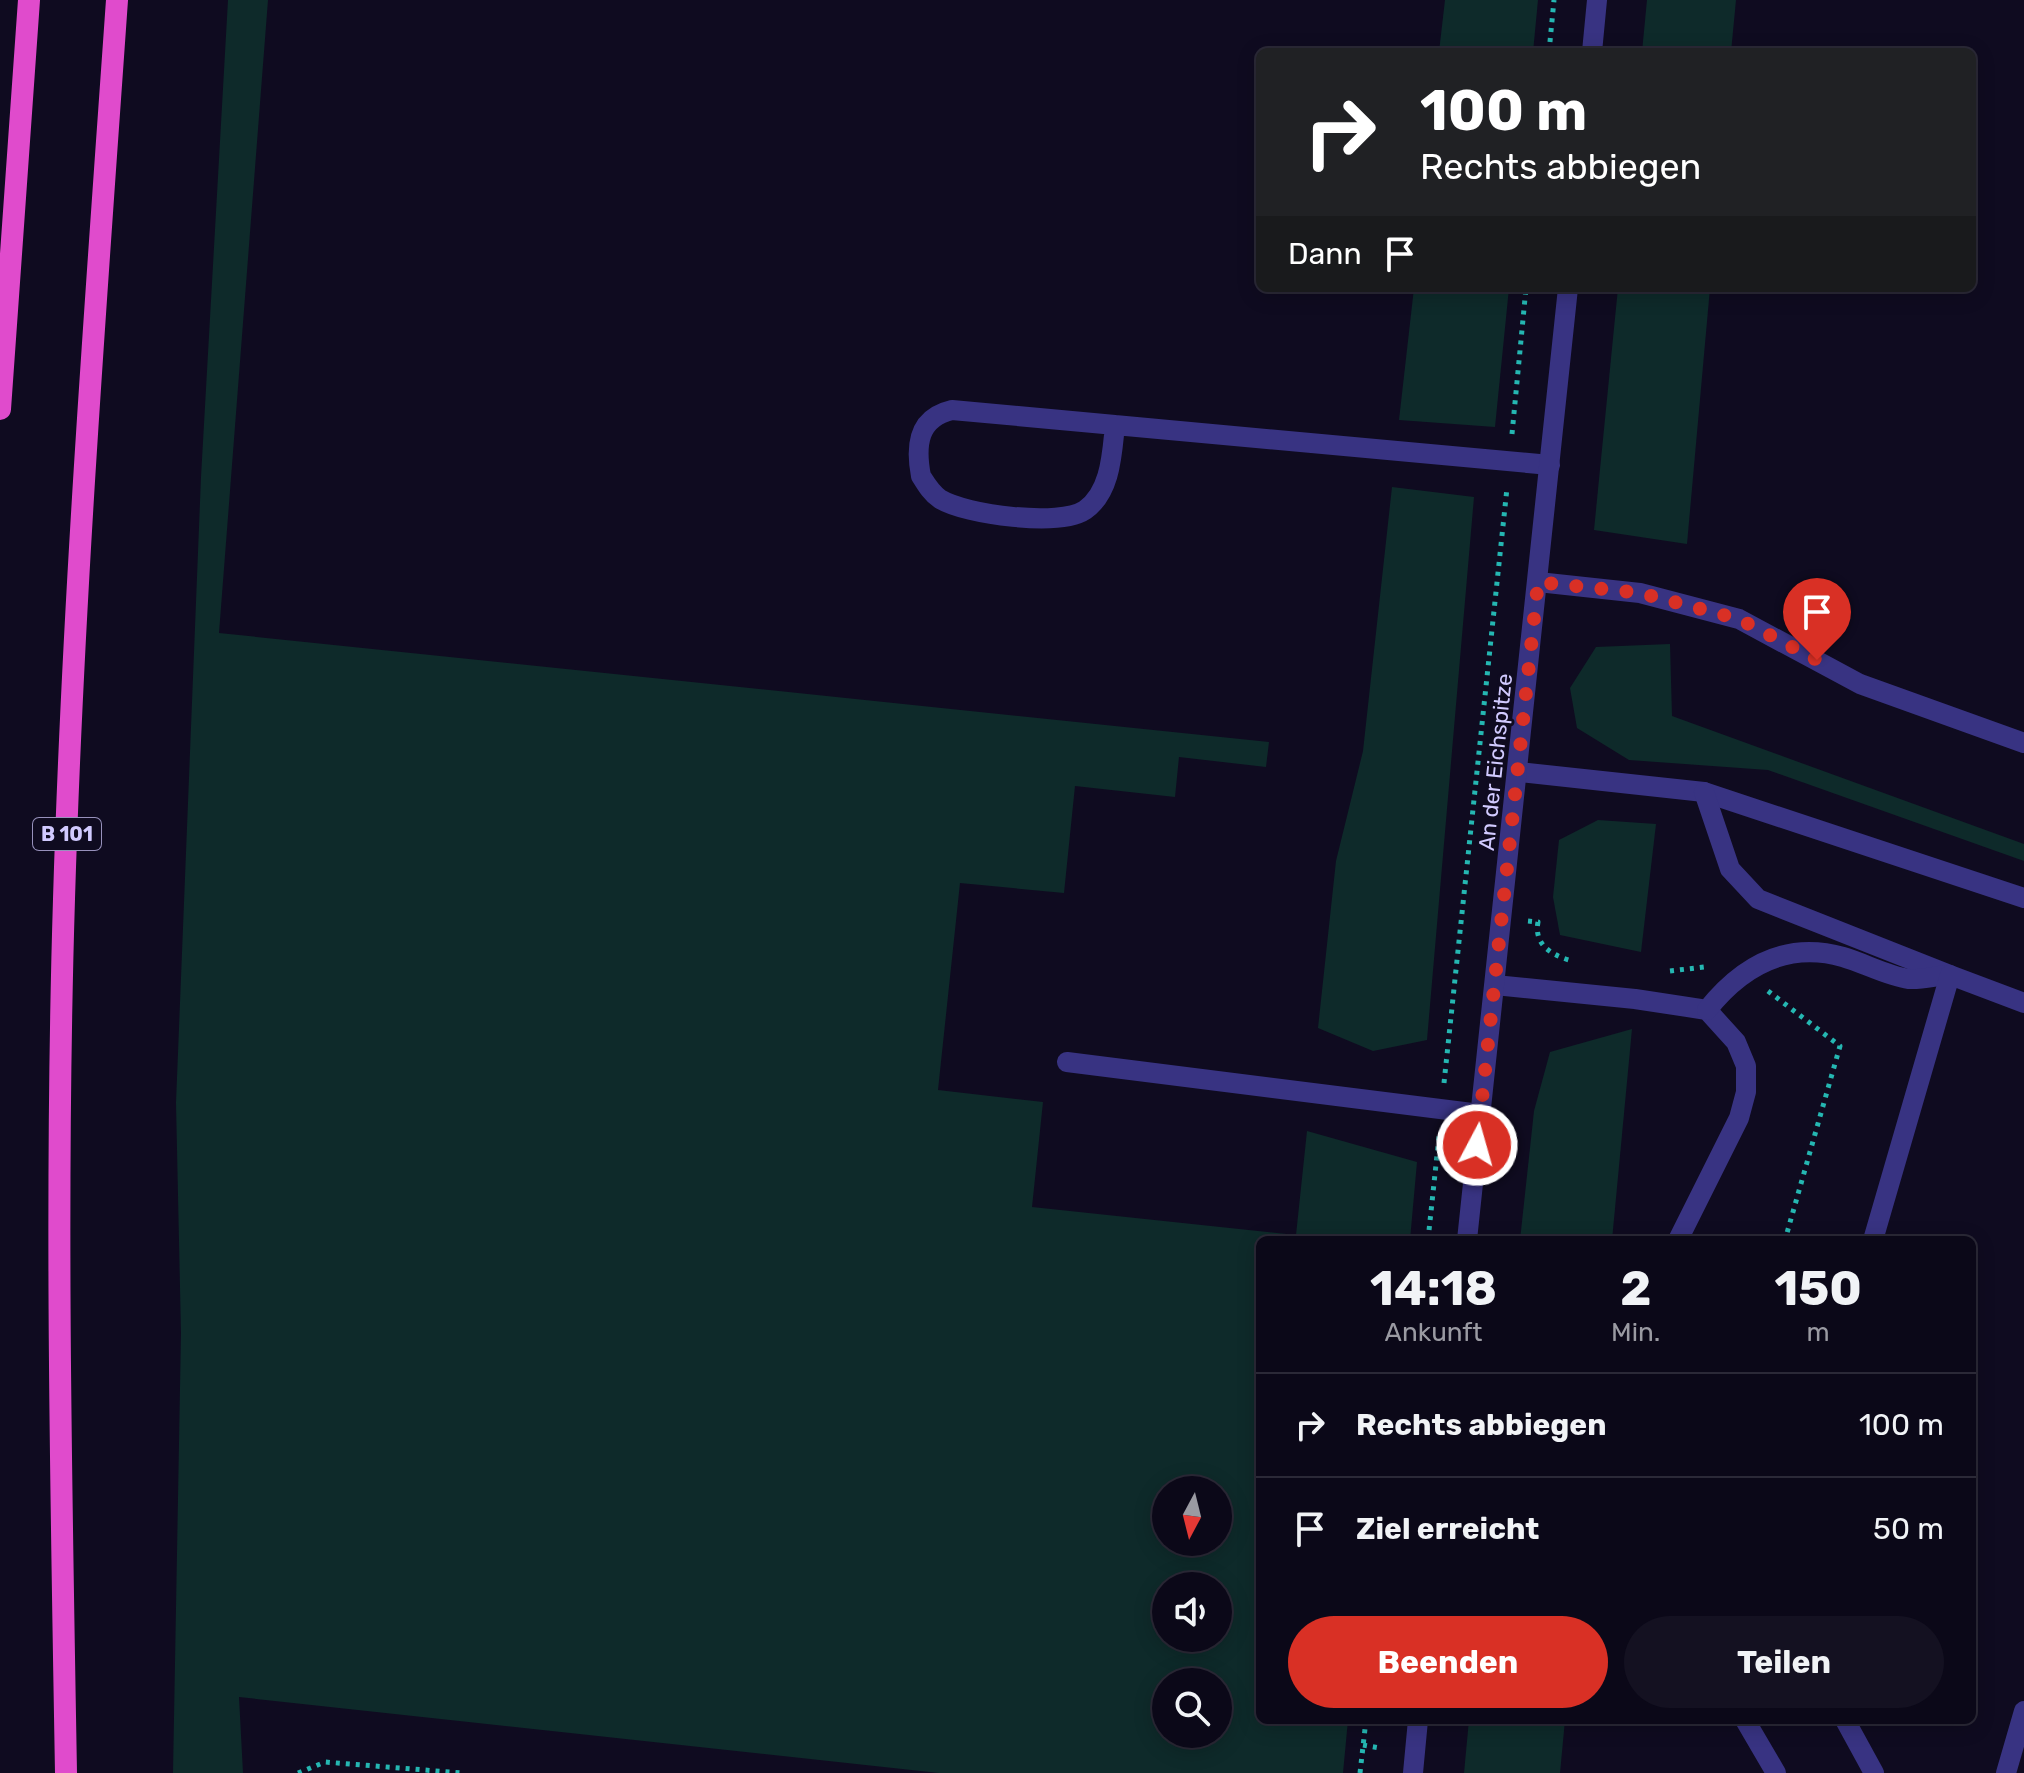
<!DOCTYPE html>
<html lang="de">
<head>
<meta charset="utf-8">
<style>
  :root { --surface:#0b0818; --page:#141121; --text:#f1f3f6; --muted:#9a9aa2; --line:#2b2937; --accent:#d93025 }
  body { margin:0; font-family:Rubik,sans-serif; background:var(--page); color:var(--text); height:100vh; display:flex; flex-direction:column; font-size:30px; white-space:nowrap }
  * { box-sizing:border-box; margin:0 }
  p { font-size:26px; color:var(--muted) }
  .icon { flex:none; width:44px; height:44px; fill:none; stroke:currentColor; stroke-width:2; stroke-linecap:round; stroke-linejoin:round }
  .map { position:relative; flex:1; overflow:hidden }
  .drawer { position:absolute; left:1256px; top:1236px; width:720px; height:488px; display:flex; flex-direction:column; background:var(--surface); border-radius:12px; box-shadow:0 4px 20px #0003,0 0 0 2px var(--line) }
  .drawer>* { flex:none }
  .top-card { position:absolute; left:1256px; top:48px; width:720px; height:244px; border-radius:12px; box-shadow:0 4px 20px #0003,0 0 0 2px var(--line); background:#202124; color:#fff; overflow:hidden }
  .needle { width:52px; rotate:187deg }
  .tools { position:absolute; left:1152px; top:1476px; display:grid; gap:16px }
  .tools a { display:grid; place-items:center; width:80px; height:80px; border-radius:50%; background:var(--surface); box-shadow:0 4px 20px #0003,0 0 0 2px var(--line); font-size:40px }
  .pin { position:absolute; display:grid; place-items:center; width:68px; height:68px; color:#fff; margin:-82px -34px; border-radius:50% 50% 50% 0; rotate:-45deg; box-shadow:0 0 8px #0007 }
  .pin .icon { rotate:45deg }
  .me { position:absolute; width:88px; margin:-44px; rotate:6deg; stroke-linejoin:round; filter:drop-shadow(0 0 6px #0008) }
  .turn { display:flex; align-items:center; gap:28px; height:168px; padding:0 32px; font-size:36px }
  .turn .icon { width:104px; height:104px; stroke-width:2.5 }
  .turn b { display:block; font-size:56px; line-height:68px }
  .then { display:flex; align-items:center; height:76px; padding:0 32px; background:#0003; gap:16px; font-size:30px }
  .eta { display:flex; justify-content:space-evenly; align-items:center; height:136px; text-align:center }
  .eta b { font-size:48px; font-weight:700; line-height:56px }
  .button { display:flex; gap:16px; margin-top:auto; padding:16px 32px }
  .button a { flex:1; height:92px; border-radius:48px; background:var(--accent); color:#fff; font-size:32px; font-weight:700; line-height:92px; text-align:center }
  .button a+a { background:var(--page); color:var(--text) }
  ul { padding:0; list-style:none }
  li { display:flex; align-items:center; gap:24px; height:104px; padding:0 32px; border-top:2px solid var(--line) }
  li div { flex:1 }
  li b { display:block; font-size:30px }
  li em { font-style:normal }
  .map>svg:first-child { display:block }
</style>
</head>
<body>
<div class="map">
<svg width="2024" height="1773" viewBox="0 0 2024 1773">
  <rect width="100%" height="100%" fill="#0f0b20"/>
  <g fill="#0e2a2a" fill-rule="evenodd">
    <path d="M 228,0 L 268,0 L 219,633 L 1269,742 L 1266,767 L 1179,757 L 1175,797 L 1075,786 L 1064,893 L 960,883 L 938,1090 L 1043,1102 L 1032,1207 L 1296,1235 L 1307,1131 L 1417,1162 L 1410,1240 L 1260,1240 L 1260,1720 L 1348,1720 L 1343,1773 L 939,1773 L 239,1697 L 243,1773 L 173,1773 L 181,1333 L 176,1103 L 201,477 ZM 1166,1490 L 1218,1490 L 1218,1542 L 1166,1542 ZM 1166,1586 L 1218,1586 L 1218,1638 L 1166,1638 ZM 1166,1682 L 1218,1682 L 1218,1734 L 1166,1734 Z"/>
    <polygon points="1445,0 1538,0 1533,52 1439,52"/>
    <polygon points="1647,0 1736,0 1731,52 1642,52"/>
    <polygon points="1414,288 1509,288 1495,427 1399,420"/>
    <polygon points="1618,288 1710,288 1687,544 1594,530"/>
    <polygon points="1392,487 1474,497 1427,1040 1373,1051 1318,1028 1336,861 1363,751"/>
    <polygon points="1670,644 1672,716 2024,844 2024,861 1768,770 1629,760 1577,728 1570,688 1596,647"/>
    <polygon points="1598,820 1656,824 1641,952 1560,935 1553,897 1559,840"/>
    <polygon points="1632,1029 1612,1240 1520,1240 1534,1111 1550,1052"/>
    <polygon points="1469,1720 1565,1720 1560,1773 1464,1773"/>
  </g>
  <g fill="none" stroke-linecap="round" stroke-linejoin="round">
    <g stroke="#25b7b2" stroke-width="5" stroke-dasharray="4 6" stroke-linecap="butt">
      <polyline points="1549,52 1554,0"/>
      <polyline points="1512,434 1526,288"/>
      <path d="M 1528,921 L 1538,922 C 1534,943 1549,954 1569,960"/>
      <polyline points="1670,971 1704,967"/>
      <polyline points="1768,991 1840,1046 1785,1240"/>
      <polyline points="1444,1083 1507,488"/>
      <polyline points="1428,1240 1439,1136"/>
      <polyline points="1363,1745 1380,1748"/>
      <polyline points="298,1773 325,1762 462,1773"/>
      <polyline points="1360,1773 1366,1720"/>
    </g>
    <g stroke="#383382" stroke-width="20">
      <path d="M 1115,425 C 1112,453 1111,492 1085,510 C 1060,527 966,515 940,499 C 931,493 926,484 921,476 C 915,445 918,418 952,410 C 1151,428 1350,447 1550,465"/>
      <polyline points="1538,582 1640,593 1739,619 1860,684 2024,743"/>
      <polyline points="1519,772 1704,792 2024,898"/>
      <polyline points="1704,792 1730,869 1758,899 1950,975"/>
      <polyline points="1495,985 1635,999 1707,1010 1736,1042 1746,1066 1746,1092 1739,1118 1678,1240"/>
      <path d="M 1707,1010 C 1742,966 1786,941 1843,957 C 1864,963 1887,976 1909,979 C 1921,980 1935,976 1946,975"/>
      <polyline points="1067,1062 1480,1114"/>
      <polyline points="1873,1240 1950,975 2024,1003"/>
      <polyline points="1745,1720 1776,1773"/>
      <polyline points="1845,1720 1874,1773"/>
      <polyline points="2006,1773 2024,1711"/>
    </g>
    <g stroke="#383382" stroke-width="20">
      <polyline points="1592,52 1597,0"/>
      <polyline points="1467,1240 1568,288"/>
      <polyline points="1413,1773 1418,1720"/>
    </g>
    <g stroke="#e04bcc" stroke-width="22">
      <polyline points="0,409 29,0"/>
      <path d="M 66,1773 C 61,1482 55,1191 64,899 C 73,599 96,299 117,0"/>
    </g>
  </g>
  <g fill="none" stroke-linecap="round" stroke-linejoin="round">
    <polyline stroke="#d93025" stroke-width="14" stroke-dasharray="0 25.2" points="1477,1145 1538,582 1640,593 1739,619 1817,660"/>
  </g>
  <g text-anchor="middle" stroke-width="6" stroke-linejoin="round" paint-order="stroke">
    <rect fill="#0f0b20" stroke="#9791bc" stroke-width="2" x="33" y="818" width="68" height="32" rx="6"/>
    <g font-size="20" font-weight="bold" fill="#d1caff">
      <text x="67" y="841">B 101</text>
    </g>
    <g font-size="22" fill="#d1caff" stroke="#0f0b20">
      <text transform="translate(1495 762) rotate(-84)" y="8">An der Eichspitze</text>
    </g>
  </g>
</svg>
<div class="tools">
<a><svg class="needle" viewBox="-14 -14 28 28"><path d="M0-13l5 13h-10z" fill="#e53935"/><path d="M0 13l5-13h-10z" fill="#9a9aa2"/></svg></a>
<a><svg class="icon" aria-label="sound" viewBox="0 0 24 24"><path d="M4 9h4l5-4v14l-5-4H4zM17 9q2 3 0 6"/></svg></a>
<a><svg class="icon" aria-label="search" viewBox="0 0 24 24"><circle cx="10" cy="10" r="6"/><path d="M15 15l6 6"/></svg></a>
</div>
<div class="pin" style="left:1817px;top:660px;background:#d93025"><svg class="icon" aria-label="arrive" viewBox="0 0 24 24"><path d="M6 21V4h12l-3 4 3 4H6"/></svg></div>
<svg class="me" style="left:1477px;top:1145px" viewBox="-20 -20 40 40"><circle r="17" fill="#d93025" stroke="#fff" stroke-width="3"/><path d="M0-11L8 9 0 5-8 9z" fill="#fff"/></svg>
<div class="top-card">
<div class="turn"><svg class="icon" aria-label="right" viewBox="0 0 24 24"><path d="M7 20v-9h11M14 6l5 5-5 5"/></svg><div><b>100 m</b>Rechts abbiegen</div></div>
<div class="then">Dann<svg class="icon" aria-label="arrive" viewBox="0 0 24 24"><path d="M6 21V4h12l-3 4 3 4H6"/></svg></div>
</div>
<section class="drawer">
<div class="eta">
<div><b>14:18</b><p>Ankunft</p></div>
<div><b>2</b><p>Min.</p></div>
<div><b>150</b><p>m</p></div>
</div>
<ul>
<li><svg class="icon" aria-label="right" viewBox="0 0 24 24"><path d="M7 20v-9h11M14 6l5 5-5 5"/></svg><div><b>Rechts abbiegen</b></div><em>100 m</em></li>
<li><svg class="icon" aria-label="arrive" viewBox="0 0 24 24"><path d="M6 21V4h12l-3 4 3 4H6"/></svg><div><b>Ziel erreicht</b></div><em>50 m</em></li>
</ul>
<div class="button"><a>Beenden</a><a>Teilen</a></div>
</section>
</div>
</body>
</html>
